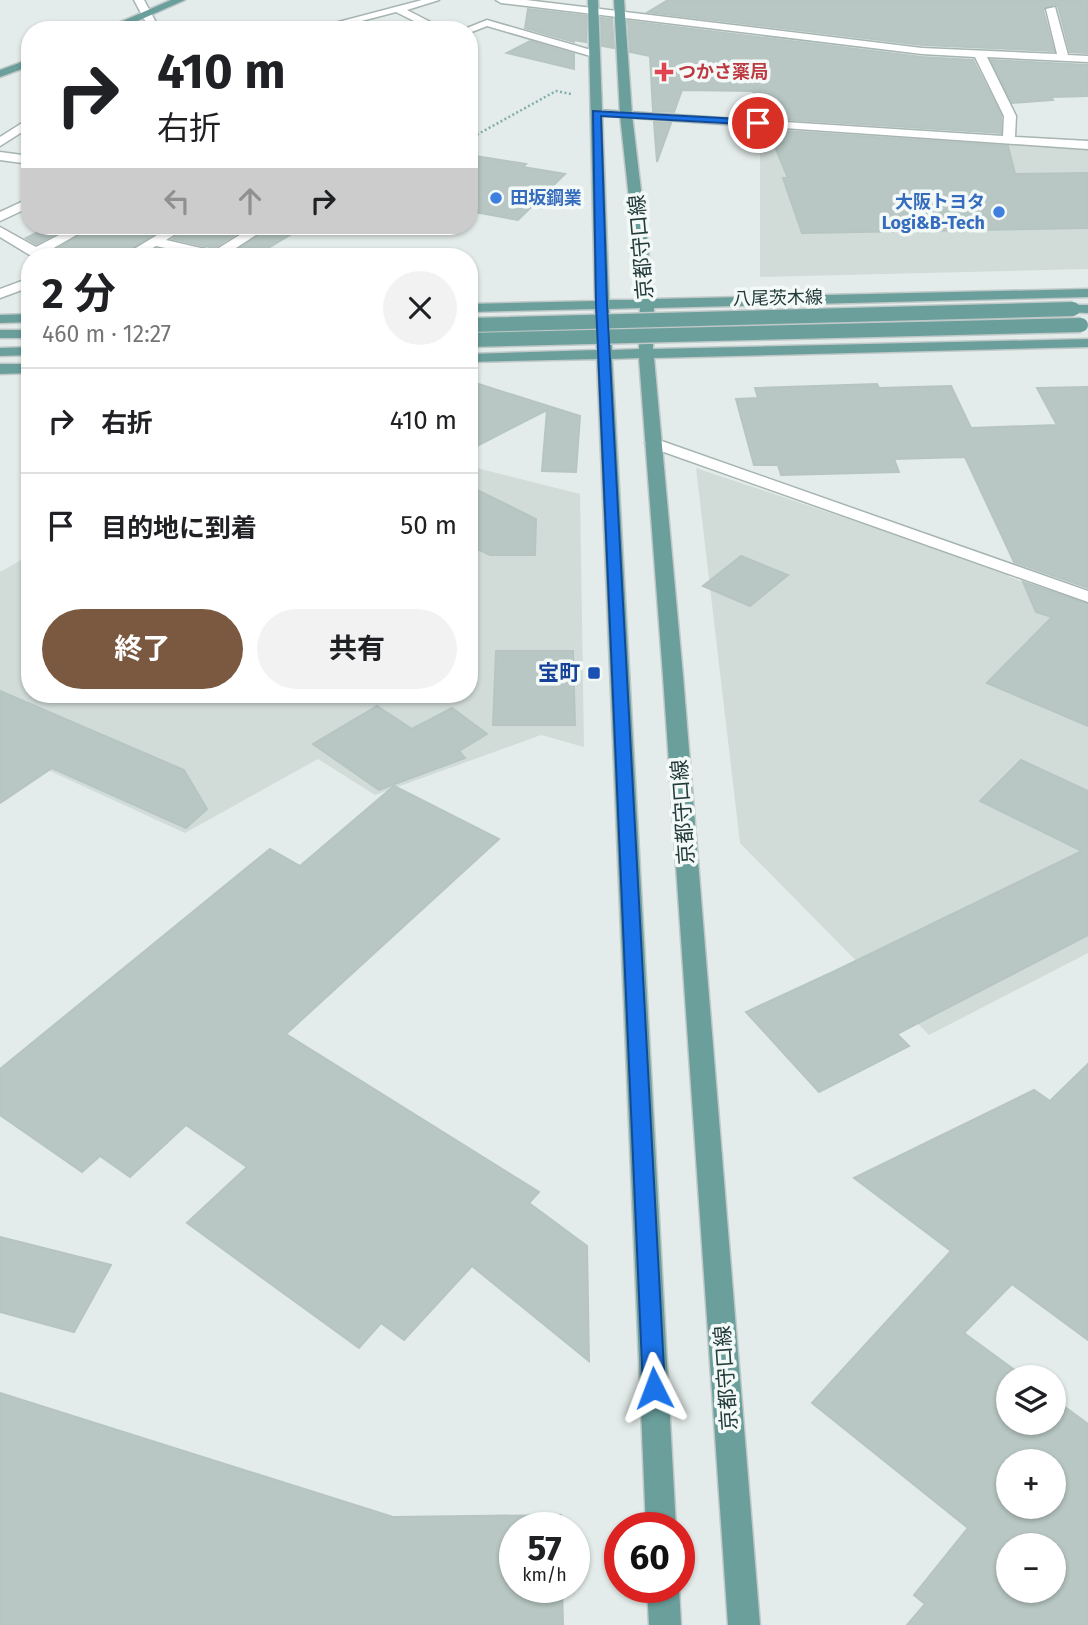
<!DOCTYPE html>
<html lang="ja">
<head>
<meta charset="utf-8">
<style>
  :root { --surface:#fff; --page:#f2f2f2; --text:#202124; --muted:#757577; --line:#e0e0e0; --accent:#7b5940 }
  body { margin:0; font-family:"Fira Sans","Noto Sans JP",sans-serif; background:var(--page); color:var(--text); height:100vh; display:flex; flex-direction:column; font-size:26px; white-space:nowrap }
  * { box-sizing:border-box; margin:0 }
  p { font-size:23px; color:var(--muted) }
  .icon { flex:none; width:38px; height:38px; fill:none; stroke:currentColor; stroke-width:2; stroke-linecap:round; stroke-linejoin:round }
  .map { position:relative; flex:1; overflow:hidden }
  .sheet { position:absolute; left:21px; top:248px; width:457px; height:455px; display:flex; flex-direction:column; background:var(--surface); border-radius:28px; box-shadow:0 2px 5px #0004 }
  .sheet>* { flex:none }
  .top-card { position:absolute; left:21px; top:21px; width:457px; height:214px; border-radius:28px; box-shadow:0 2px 5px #0004; background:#fff; color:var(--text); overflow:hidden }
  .controls { position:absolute; left:996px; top:1365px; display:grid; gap:14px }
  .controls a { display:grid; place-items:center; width:70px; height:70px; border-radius:50%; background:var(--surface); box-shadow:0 2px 5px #0004; font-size:35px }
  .speed { position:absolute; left:499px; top:1512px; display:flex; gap:14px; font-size:35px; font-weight:700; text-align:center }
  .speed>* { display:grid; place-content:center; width:91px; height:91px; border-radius:50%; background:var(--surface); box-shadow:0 2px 5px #0004; line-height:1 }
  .speed small { font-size:18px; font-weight:400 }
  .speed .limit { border:10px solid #d22; background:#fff; color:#111 }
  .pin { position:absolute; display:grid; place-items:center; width:60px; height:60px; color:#fff; margin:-30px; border:4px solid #fff; border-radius:50%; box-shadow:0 2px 7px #0007 }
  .me { position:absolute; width:77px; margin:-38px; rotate:357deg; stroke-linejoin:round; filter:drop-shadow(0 0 5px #0008) }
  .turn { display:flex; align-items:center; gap:24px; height:147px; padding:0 21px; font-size:32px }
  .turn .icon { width:91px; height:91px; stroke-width:2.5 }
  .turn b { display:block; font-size:49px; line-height:60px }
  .lanes { display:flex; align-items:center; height:66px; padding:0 21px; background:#0003; justify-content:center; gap:35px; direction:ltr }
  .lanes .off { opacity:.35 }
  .round { display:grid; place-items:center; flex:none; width:74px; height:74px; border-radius:37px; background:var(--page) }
  .overview { display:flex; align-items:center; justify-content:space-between; height:119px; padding:0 21px }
  h1 { font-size:42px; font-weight:700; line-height:52px }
  .cta { display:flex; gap:14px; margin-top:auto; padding:14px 21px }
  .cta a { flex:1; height:80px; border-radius:42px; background:var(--accent); color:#fff; font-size:28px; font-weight:700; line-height:80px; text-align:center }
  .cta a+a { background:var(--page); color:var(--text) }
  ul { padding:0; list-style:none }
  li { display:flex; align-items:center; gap:21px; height:105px; padding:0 21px; border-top:2px solid var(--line) }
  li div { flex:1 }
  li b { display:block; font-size:26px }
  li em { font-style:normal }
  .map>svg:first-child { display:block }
</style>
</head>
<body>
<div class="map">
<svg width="1088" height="1625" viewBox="0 0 1088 1625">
  <rect width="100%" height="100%" fill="#e3ecea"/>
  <g fill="#d1dcd9">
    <polygon points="760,128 1088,149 1088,269 760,277"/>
    <polygon points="469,466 580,494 584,747 541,735 375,795 318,759 185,833 0,748 0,572 30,555 30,695 469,695"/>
    <polygon points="696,468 1010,573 1008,576 1088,608 1088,953 929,1035 740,843"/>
  </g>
  <g fill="#b8c7c3" stroke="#b6c5c2" stroke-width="2" fill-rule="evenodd">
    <polygon points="668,0 1088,0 1088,53 1070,52 1058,6 1054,4 1043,10 1054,51 922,45 648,12"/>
    <polygon points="528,9 586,16 586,42 574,40 574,42 525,28"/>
    <polygon points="601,18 612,19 614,48 602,46"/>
    <polygon points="628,21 922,57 973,60 1001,115 1001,133 764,118 753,91 682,90 674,112 653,111 650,56 630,52"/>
    <polygon points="530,41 574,54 574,69 507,53"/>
    <polygon points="991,60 1088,65 1088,96 1051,97 1053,100 1012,103"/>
    <polygon points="654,122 671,123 657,162"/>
    <polygon points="768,130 1008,146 1015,174 1088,173 1088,228 802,233 783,178 788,178"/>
    <polygon points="469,155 526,164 523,167 565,174 518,220 469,211"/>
    <polygon points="50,226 71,226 36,244 26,238"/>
    <polygon points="94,226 167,226 119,257 52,257 49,254"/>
    <polygon points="190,226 249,226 214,248 173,239"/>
    <polygon points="272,226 305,226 253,257 226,257"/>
    <polygon points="156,249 196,257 142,257"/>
    <polygon points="469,381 580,416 576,472 542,471 547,410 469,450"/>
    <polygon points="877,384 879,388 951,386 971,428 1057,425 1037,388 1088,387 1088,588 1014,562 965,457 894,459 899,472 781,475 778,465 754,465 736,399 758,398 755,388"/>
    <polygon points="469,486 536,519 535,555 490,555 469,545"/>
    <polygon points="741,556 788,575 750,606 703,586"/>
    <polygon points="1023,582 1088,604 1088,726 987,683 1052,617 1036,612"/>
    <polygon points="496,651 573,651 575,725 493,725"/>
    <polygon points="0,691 184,770 207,809 186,828 52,768 0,803"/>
    <polygon points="377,706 412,729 452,708 487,734 459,751 465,758 379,790 313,744"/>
    <polygon points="1021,760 1088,791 1088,935 897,1034 909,1046 819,1092 746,1012 835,971 1082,851 980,801"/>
    <polygon points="394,786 499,839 286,1034 539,1192 529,1203 587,1246 589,1361 472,1266 404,1340 381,1323 359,1348 187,1223 247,1167 186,1125 130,1177 100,1156 82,1172 0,1115 0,1069 270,849 300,866"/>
    <path d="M 1088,1064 L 1088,1340 L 1012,1284 L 964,1333 L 1024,1377 L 1008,1377 L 1008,1423 L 1054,1423 L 1054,1399 L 1088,1424 L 1088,1625 L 907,1625 L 925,1604 L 914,1595 L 968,1528 L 812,1403 L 951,1251 L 854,1178 L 1034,1090 L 1050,1101 ZM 1008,1461 L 1054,1461 L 1054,1507 L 1008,1507 ZM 1008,1545 L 1054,1545 L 1054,1591 L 1008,1591 Z"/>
    <polygon points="0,1237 111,1265 74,1332 0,1312"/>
    <polygon points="0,1393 393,1517 561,1515 561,1528 514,1528 514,1587 562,1587 563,1625 0,1625"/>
  </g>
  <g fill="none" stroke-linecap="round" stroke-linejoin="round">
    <g stroke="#a6b4b2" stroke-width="3">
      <polygon id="lane" points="653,438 1088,591 1088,602 647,446 645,443 647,440"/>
    </g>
    <g stroke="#a6b4b2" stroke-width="3">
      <g id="street">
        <polygon points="134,0 144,0 160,30 150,30"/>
        <polygon points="422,0 439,0 407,10 446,30 432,30 396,12 327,30 308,30"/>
        <polygon points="496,0 526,0 922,48 1057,54 1046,9 1055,7 1068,55 1088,56 1088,62 987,57 1016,116 1015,137 1088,141 1088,149 593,115 591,113 597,110 1003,136 1004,116 975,57 922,54 501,3"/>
        <polygon points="487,20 598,52 599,54 594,57 487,26 469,33 469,30 462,30"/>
        <polygon points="30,118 30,127 0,146 0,137"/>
        <polygon points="0,152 30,156 30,164 0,160"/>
        <polygon points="30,198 30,207 0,221 0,212"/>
        <polygon points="76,226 92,226 45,253 49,257 33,257 0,237 0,227 36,247"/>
        <polygon points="172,226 188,226 166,240 214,251 254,226 270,226 222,257 207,257 156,246 137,257 121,257"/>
        <polygon points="30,278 30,287 0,298 0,289"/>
      </g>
    </g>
    <g stroke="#c1c8c8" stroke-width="3">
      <g id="primary">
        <polygon points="171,0 185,0 117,30 102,30"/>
        <path d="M 588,0 L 598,0 L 609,300 L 640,300 L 620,115 L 614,0 L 624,0 L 632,115 L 654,299 L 1088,289 L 1088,297 L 654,308 L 653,349 L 1088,339 L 1088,347 L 654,358 L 683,676 L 760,1625 L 728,1625 L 663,676 L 639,358 L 612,359 L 676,1528 L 646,1528 L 597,359 L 469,362 L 469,354 L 597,350 L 595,309 L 469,312 L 469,304 L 595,301 ZM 640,308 L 639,349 L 612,350 L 609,309 Z"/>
        <polygon points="30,59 30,66 0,77 0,70"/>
        <polygon points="1073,305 1088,305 1088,313 1068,312 1068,306"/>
        <polygon points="30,314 30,322 0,323 0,315"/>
        <rect x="0" y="330" width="30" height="8"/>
        <polygon points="30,347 30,355 0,356 0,348"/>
        <polygon points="0,364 30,364 30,373 0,374"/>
        <polygon points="647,1587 679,1587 681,1625 649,1625"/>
      </g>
    </g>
    <polyline stroke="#85aea9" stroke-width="2.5" stroke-dasharray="2 2.5" stroke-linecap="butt" points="469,139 556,91 571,94"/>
    <use href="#lane" fill="#fff" fill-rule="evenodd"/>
    <use href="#street" fill="#fff" fill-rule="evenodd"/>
    <use href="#primary" fill="#6a9f9c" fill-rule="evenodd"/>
    <g stroke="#c1c8c8" stroke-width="17" stroke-linecap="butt">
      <g id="primary-bridge">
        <polyline points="469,325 1073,309"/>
        <polyline points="469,340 1081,325"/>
      </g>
    </g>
    <use href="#primary-bridge" stroke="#6a9f9c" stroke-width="14"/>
  </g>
  <polygon fill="#1a73e8" stroke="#114b97" stroke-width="2" points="593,111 758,120 763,123 758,125 601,116 607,304 665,1388 662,1395 654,1398 646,1395 643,1388 596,304"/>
  <path fill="#e0444e" stroke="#f3f9f7" stroke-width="2.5" d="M660.5 61.5h7v7h7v7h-7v7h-7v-7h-7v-7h7z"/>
  <g fill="#3f7fe0" stroke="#f3f9f7" stroke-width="2.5">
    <circle cx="496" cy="198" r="7"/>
    <circle cx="999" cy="212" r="7"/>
  </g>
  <rect fill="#1a4fb4" stroke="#f3f9f7" stroke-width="2.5" x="587" y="666" width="14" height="14" rx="3.5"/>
  <g text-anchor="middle" stroke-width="7" stroke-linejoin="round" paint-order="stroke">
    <g font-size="18" font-weight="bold" fill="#be3a42" stroke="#f3f9f7" text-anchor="start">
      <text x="678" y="78">つかさ薬局</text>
    </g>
    <g font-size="18" font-weight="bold" fill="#366cbe" stroke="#f3f9f7" text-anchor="start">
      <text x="510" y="204">田坂鋼業</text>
      <text x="985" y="208" text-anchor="end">大阪トヨタ<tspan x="985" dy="21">Logi&amp;B-Tech</tspan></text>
    </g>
    <g font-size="18" fill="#233c3b" stroke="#f3f9f7">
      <text transform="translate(778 298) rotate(-1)" y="6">八尾茨木線</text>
    </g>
    <g font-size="21" fill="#233c3b" stroke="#f3f9f7">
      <text transform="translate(641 247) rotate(-95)" y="7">京都守口線</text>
      <text transform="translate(683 812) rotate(-94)" y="7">京都守口線</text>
      <text transform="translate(726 1378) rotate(-94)" y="7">京都守口線</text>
    </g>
    <g font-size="21" font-weight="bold" fill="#164399" stroke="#f3f9f7" text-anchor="end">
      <text x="580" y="680">宝町</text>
    </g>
  </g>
</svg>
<div class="controls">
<a><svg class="icon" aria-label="layers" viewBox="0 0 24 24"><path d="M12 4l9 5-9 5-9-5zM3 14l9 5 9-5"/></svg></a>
<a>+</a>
<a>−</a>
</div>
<div class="speed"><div>57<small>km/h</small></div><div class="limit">60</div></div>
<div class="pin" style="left:758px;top:123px;background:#d93025"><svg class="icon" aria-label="arrive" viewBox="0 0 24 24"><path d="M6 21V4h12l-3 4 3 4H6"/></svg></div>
<svg class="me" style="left:654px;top:1388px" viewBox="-20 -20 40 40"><path d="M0-17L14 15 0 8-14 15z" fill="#1a73e8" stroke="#fff" stroke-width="4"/></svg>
<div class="top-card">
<div class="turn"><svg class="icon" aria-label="right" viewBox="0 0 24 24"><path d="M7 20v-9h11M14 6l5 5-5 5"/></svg><div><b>410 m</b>右折</div></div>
<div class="lanes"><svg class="icon off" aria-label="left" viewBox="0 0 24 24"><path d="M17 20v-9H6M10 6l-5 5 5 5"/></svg><svg class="icon off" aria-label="ahead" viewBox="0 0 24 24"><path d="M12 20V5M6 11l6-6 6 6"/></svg><svg class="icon" aria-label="right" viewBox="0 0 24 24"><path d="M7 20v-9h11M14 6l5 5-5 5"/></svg></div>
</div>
<section class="sheet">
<div class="overview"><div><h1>2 分</h1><p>460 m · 12:27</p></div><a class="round"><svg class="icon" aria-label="close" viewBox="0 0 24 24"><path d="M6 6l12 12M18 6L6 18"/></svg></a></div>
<ul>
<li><svg class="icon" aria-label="right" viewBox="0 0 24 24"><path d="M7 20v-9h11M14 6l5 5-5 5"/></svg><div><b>右折</b></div><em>410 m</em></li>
<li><svg class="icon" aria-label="arrive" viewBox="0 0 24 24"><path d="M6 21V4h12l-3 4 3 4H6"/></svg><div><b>目的地に到着</b></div><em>50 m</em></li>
</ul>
<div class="cta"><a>終了</a><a>共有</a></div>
</section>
</div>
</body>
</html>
